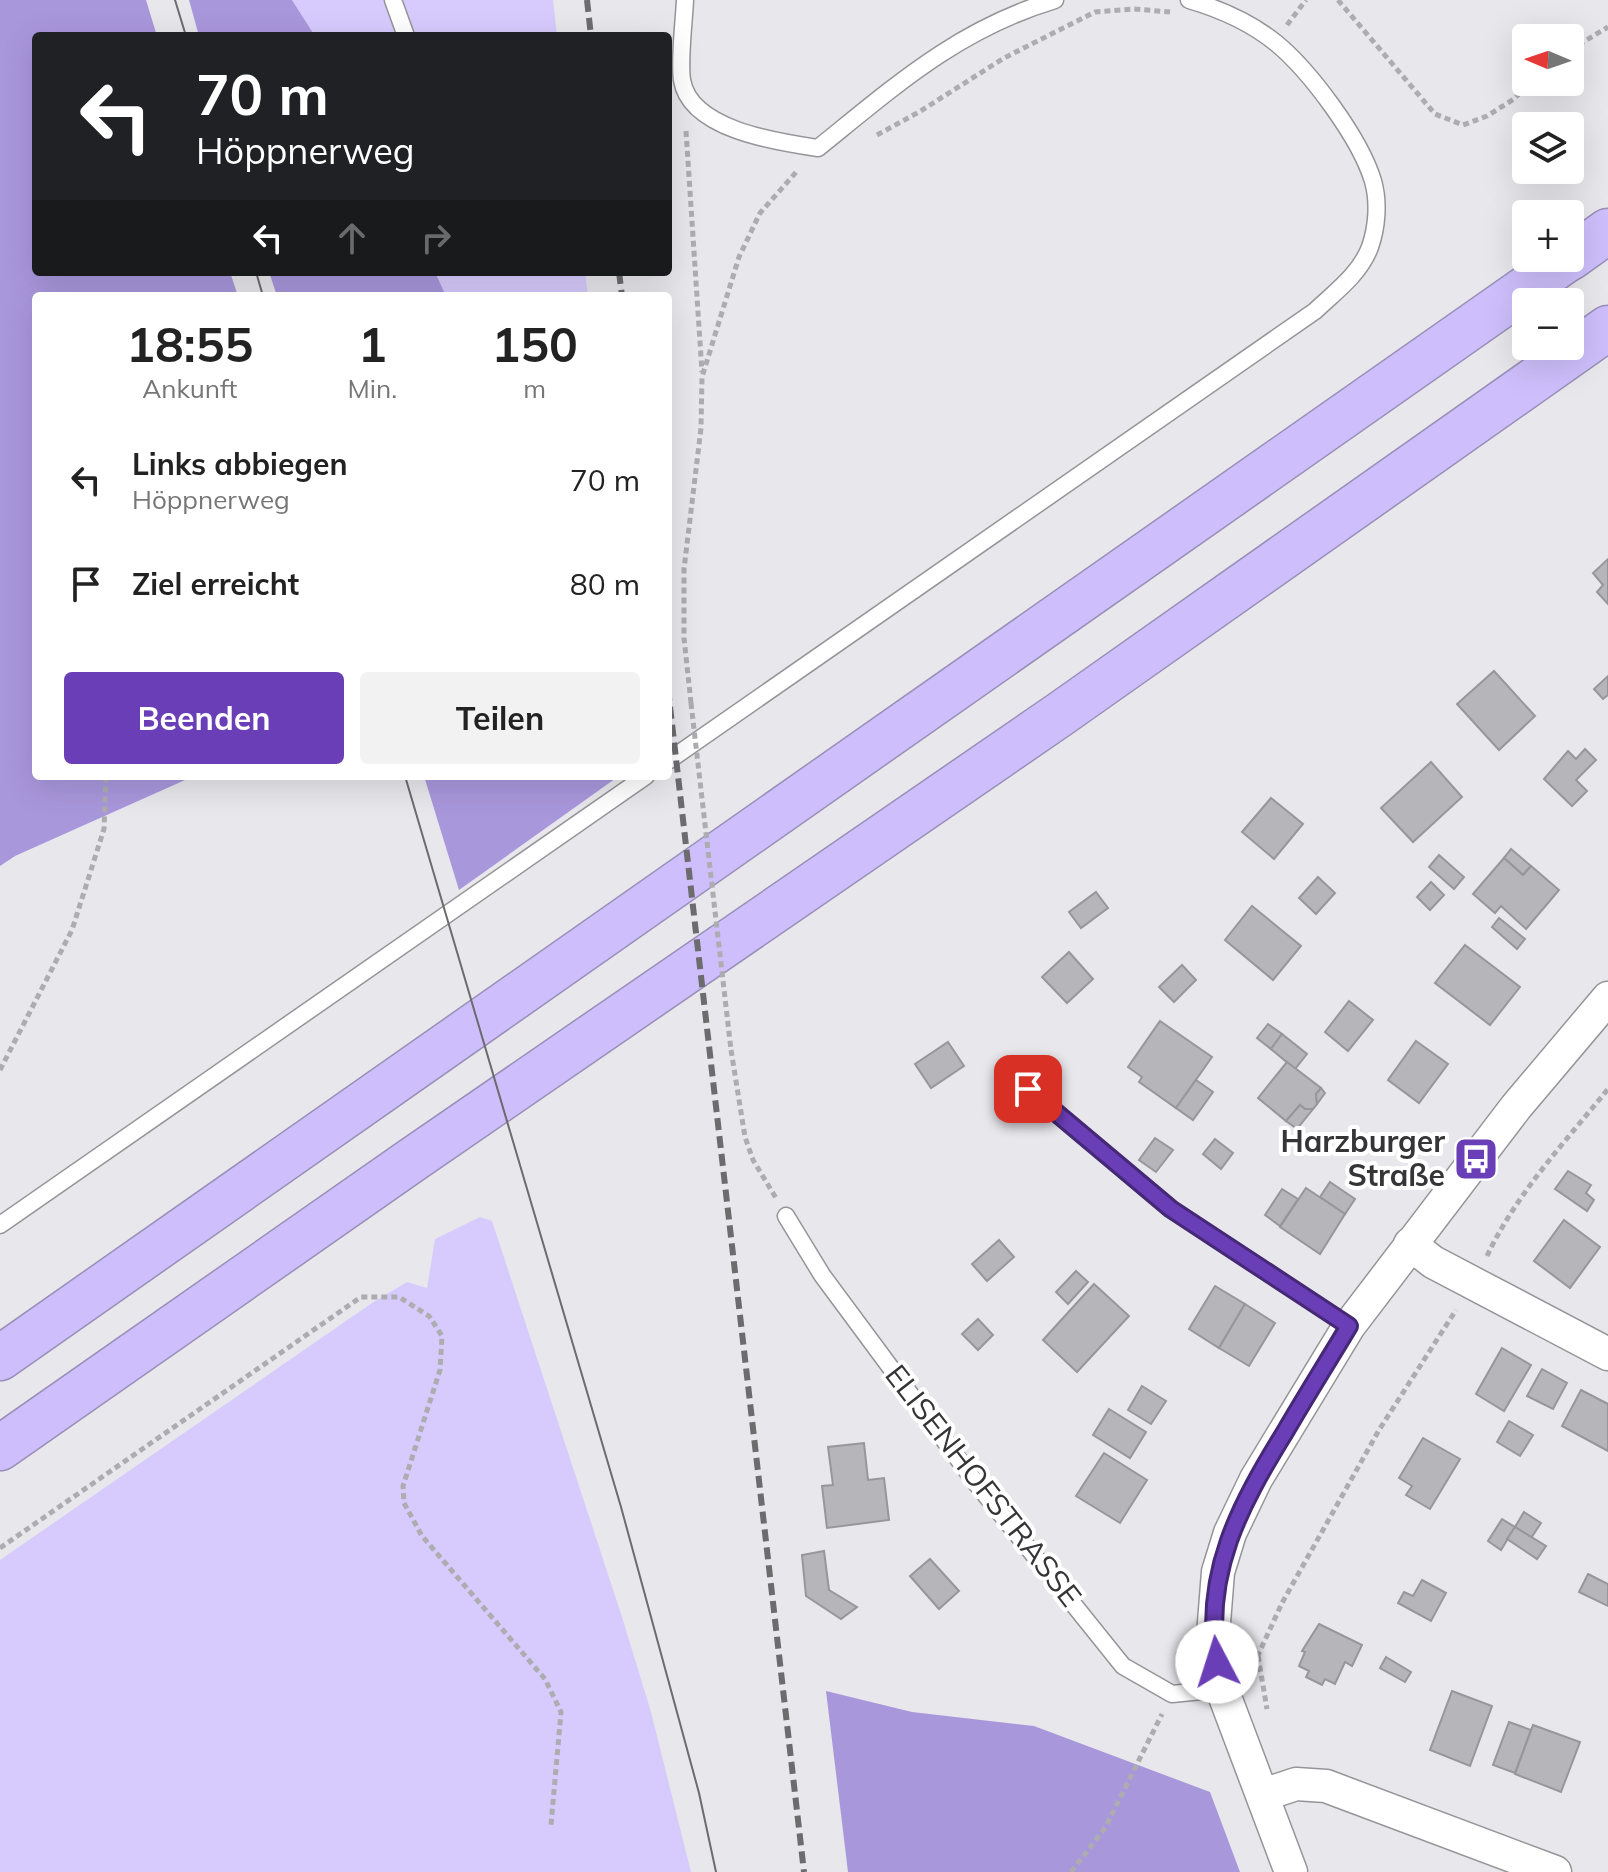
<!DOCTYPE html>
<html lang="de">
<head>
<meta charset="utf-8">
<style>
  :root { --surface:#fff; --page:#f2f2f2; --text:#222; --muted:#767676; --accent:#6a3eb6 }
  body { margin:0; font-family:Mulish,sans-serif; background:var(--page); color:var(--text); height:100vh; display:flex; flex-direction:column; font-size:30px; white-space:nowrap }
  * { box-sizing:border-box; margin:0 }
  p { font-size:26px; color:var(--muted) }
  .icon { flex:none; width:44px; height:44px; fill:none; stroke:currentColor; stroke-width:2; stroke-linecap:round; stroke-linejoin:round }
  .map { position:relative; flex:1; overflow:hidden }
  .side { position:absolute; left:32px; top:292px; width:640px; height:488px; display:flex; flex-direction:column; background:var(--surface); border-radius:8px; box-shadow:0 8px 32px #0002 }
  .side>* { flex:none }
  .banner { position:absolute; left:32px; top:32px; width:640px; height:244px; border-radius:8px; box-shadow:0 8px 32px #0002; background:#202124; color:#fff; overflow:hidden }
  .needle { width:52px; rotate:272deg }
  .fabs { position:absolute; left:1512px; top:24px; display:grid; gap:16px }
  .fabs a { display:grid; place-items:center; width:72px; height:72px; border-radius:8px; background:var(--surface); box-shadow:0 8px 32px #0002; font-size:40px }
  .pin { position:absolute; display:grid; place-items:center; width:68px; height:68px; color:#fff; margin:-34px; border-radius:16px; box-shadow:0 4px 12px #0006 }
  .me { position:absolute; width:88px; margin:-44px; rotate:355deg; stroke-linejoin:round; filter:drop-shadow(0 0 6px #0008) }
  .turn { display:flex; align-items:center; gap:28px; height:168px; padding:0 32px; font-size:36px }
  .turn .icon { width:104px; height:104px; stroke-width:2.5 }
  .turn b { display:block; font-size:56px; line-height:68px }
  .lanes { display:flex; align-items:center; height:76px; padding:0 32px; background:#0003; justify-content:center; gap:40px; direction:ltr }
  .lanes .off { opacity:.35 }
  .eta { display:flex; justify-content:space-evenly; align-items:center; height:136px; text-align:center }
  .eta b { font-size:48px; font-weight:700; line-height:56px }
  .action { display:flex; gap:16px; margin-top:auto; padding:16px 32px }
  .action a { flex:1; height:92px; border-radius:8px; background:var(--accent); color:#fff; font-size:32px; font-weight:700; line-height:92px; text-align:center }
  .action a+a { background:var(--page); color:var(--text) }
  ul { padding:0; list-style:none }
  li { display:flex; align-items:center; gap:24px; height:104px; padding:0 32px }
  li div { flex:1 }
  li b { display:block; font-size:30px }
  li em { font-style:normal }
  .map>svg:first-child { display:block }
</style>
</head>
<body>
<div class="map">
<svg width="1608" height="1872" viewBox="0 0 1608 1872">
  <rect width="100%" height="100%" fill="#e8e7ec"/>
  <g fill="#d7cbfd">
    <polygon points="292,0 553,0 557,36 315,36"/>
    <polygon points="435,272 585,272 588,296 446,296"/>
    <polygon points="480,1217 492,1221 622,1617 651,1712 691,1872 0,1872 0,1560 372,1303 407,1282 427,1288 435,1239"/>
  </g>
  <g fill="#a997dc">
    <polygon points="0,0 146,0 157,36 36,36 36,272 230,272 238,296 36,296 36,776 194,776 15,856 0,866"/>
    <polygon points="189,0 292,0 315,36 199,36"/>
    <polygon points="269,272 435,272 446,296 277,296"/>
    <polygon points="424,776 619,776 459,890"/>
    <polygon points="826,1691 912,1712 1034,1726 1210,1792 1240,1872 848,1872"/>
  </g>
  <g fill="#b6b5b9" stroke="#97969a" stroke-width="2">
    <polygon points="1608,559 1608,604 1597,592 1603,585 1593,573"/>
    <polygon points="1494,671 1535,716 1499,750 1457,704"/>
    <polygon points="1608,676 1608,695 1603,699 1594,689"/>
    <polygon points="1585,749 1596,760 1576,780 1587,791 1572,806 1544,779 1568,751 1576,759"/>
    <polygon points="1431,762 1462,797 1413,842 1381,808"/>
    <polygon points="1271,798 1303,824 1274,859 1242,832"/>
    <polygon points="1511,849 1531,866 1523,875 1504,858"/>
    <polygon points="1439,855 1464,877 1454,889 1429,867"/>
    <polygon points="1504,858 1523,875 1531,866 1559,890 1526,929 1501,906 1495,913 1473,894"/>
    <polygon points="1318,877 1335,893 1316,914 1299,898"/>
    <polygon points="1431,882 1444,895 1430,910 1417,897"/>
    <polygon points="1096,892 1108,908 1081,928 1069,912"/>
    <polygon points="1252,906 1301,946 1273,980 1225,940"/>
    <polygon points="1499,918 1525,939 1517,949 1492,927"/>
    <polygon points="1465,945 1520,987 1490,1025 1435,983"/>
    <polygon points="1069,952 1093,979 1067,1003 1042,977"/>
    <polygon points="1182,965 1196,980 1174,1002 1159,987"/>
    <polygon points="1349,1001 1373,1020 1348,1051 1325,1032"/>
    <polygon points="1160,1021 1212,1057 1176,1108 1139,1082 1142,1077 1128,1067"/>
    <polygon points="1268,1024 1282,1034 1271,1049 1257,1038"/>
    <polygon points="1282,1034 1307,1054 1295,1069 1271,1049"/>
    <polygon points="1416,1041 1448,1064 1419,1103 1388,1080"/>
    <polygon points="948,1042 964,1066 931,1088 915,1064"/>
    <polygon points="1287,1062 1321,1088 1316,1094 1317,1104 1313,1109 1305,1109 1300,1105 1286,1121 1258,1098"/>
    <polygon points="1196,1080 1213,1092 1193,1120 1176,1108"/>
    <polygon points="1321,1088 1325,1093 1317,1104 1316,1094"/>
    <polygon points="1300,1105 1305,1109 1313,1109 1297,1129 1286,1121"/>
    <polygon points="1155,1138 1173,1150 1156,1172 1139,1160"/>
    <polygon points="1215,1139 1233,1153 1221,1169 1203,1154"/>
    <polygon points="1568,1171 1591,1185 1586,1193 1594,1200 1587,1211 1555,1189"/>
    <polygon points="1330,1182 1355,1199 1345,1214 1320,1197"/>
    <polygon points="1306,1188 1345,1214 1320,1254 1280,1227"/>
    <polygon points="1282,1189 1298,1199 1280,1226 1265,1215"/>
    <polygon points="1564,1220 1600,1247 1570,1288 1534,1261"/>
    <polygon points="999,1240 1014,1257 987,1281 972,1264"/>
    <polygon points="1076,1271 1088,1282 1068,1304 1056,1292"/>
    <polygon points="1094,1284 1129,1316 1077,1372 1043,1340"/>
    <polygon points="1215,1286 1245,1304 1219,1348 1189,1329"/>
    <polygon points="1245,1304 1275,1323 1249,1366 1219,1348"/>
    <polygon points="978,1319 993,1335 978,1350 962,1334"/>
    <polygon points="1502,1348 1531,1365 1504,1411 1476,1394"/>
    <polygon points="1542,1369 1567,1383 1553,1409 1527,1396"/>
    <polygon points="1142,1386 1166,1401 1151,1424 1128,1410"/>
    <polygon points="1581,1390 1608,1404 1608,1451 1562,1426"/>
    <polygon points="1109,1409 1146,1432 1130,1458 1093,1435"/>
    <polygon points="1509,1421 1533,1435 1520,1456 1497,1442"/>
    <polygon points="1423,1438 1460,1459 1430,1509 1406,1495 1412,1486 1399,1478"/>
    <polygon points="864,1443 868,1480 884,1478 889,1520 827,1528 822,1486 833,1485 828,1447"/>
    <polygon points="1104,1453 1147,1480 1120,1523 1076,1496"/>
    <polygon points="1524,1512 1541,1523 1531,1538 1515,1527"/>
    <polygon points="1502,1519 1515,1527 1501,1550 1488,1541"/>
    <polygon points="1515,1527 1546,1546 1537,1559 1507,1539"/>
    <polygon points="824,1551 829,1590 857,1607 841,1619 806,1596 802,1555"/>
    <polygon points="930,1559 959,1591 939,1609 910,1576"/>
    <polygon points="1588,1574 1608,1584 1608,1606 1579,1592"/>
    <polygon points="1422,1580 1446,1593 1431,1621 1398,1603 1404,1592 1413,1596"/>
    <polygon points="1319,1624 1362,1645 1352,1666 1345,1662 1335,1684 1325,1679 1322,1685 1306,1677 1309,1671 1299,1666 1305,1652 1302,1651"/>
    <polygon points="1386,1657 1411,1672 1405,1682 1380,1668"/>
    <polygon points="1452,1691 1492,1706 1470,1766 1430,1750"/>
    <polygon points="1509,1722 1531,1730 1515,1773 1493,1765"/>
    <polygon points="1533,1725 1580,1742 1561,1792 1515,1774"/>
  </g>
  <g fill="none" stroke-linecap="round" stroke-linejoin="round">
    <g stroke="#959498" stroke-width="19">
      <g id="service">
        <polyline points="393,0 406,36"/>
        <path d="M 685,0 C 684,22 679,60 682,80 C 690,130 778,142 818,148 C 895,86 958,29 1055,0"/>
        <path d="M 668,761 L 1315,311 C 1335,292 1360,274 1370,247 C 1377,227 1379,202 1373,181 C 1360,138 1310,71 1276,43 C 1250,22 1220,9 1189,0"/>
        <polyline points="1028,1089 1171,1209 1349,1326"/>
        <polyline points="786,1216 822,1275 976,1483 1123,1666 1172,1694 1222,1689"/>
        <polyline points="0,1225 646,776"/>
      </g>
    </g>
    <g stroke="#959498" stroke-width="35">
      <g id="minor">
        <polyline points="1410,1244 1433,1262 1608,1354"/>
        <polyline points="1263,1795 1296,1784 1326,1786 1555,1872"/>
        <polyline points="1291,1872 1222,1689 1213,1635 1218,1572 1230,1533 1256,1479 1349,1326 1516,1107 1608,998"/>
      </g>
    </g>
    <g stroke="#988eb7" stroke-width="47">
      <g id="motorway">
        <polyline points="1570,258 1608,231"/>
        <polyline points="0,1358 1569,258"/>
        <polyline points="0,1448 412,1160 1059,715 1608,328"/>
      </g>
    </g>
    <g stroke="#adacb0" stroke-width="5" stroke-dasharray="6 4" stroke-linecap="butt">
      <polyline points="1338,0 1435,114 1463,125 1487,116 1514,99 1531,82"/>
      <polyline points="1287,25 1306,0"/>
      <polyline points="1570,50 1608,27"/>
      <polyline points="686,131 702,372"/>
      <polyline points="877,135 919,112 1004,58 1095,12 1134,9 1170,12"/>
      <polyline points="691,703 684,638 684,569 701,428 702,377 739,257 760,213 798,170"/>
      <polyline points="731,1050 745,1137 753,1160 776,1198"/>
      <polyline points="0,1070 72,930 104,829 106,776"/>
      <path d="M 1487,1256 C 1516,1194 1565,1142 1608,1089"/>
      <polyline points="0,1548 361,1297 399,1297 429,1316 442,1336 440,1370 403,1486 404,1503 422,1536 545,1679 561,1712 551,1825"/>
      <polyline points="1258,1656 1267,1709"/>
      <polyline points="1253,1666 1282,1603 1379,1430 1456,1310"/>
      <polyline points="1071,1872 1105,1828 1162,1714"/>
    </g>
    <use href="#service" stroke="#fff" stroke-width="16"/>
    <use href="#minor" stroke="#fff" stroke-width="32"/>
    <use href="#motorway" stroke="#cebffc" stroke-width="44"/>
    <g stroke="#6c6b6e" stroke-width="2">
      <polyline points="175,0 186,36"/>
      <polyline points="256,272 263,296"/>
      <polyline points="405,776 621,1507 699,1793 716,1872"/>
    </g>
    <g stroke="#6c6b6e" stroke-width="6" stroke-dasharray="12 6" stroke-linecap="butt">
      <polyline points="587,0 591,36"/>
      <polyline points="619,272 622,296"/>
      <polyline points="668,689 804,1872"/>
    </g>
    <polyline stroke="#adacb0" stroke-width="5" stroke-dasharray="6 4" stroke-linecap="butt" points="691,703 731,1050"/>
  </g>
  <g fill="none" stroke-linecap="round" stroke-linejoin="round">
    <g stroke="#452876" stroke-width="20">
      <path id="route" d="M 1028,1089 L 1171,1209 L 1349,1326 C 1328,1361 1306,1396 1285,1432 C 1240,1505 1203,1573 1217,1662"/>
    </g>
    <use href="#route" stroke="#6a3eb6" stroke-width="14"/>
  </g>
  <defs>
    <g id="bus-square" transform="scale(2.3)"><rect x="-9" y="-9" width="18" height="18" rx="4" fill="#6a3eb6" stroke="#fff"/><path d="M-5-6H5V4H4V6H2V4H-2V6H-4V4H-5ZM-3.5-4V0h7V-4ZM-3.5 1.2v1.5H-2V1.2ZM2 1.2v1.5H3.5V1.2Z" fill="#fff"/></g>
  </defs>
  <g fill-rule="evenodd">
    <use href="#bus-square" x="1476" y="1159"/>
  </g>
  <g text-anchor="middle" stroke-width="8" stroke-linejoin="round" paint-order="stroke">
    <g font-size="30" font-weight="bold" fill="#353436" stroke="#fff" text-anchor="end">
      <text x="1445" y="1152">Harzburger<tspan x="1445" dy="34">Straße</tspan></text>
    </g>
    <g font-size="30" fill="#353436" stroke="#fff">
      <text transform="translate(983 1486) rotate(52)" y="10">ELISENHOFSTRASSE</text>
    </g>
  </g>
</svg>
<div class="fabs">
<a><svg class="needle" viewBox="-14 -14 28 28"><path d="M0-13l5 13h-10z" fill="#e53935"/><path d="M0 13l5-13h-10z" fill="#767676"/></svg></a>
<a><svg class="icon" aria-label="layers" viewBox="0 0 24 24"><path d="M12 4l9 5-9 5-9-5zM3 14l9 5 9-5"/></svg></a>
<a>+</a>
<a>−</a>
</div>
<div class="pin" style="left:1028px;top:1089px;background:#d93025"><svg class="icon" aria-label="arrive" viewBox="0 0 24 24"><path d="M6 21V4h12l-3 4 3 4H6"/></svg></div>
<svg class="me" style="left:1217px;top:1662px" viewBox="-20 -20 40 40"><circle r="19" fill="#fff"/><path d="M0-13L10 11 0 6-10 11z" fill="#6a3eb6"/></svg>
<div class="banner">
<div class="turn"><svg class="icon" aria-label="left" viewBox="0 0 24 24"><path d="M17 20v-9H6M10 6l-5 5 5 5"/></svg><div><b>70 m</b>Höppnerweg</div></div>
<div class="lanes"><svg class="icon" aria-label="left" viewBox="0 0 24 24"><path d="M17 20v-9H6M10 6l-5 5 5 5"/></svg><svg class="icon off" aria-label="ahead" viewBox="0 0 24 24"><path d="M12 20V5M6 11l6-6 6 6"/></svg><svg class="icon off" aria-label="right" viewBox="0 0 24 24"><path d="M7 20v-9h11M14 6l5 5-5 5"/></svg></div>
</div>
<section class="side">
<div class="eta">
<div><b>18:55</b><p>Ankunft</p></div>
<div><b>1</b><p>Min.</p></div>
<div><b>150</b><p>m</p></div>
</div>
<ul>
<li><svg class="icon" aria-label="left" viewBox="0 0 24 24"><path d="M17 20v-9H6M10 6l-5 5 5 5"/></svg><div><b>Links abbiegen</b><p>Höppnerweg</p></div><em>70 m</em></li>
<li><svg class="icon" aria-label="arrive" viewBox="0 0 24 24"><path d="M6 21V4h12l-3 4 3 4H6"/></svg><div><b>Ziel erreicht</b></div><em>80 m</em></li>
</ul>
<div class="action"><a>Beenden</a><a>Teilen</a></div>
</section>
</div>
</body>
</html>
